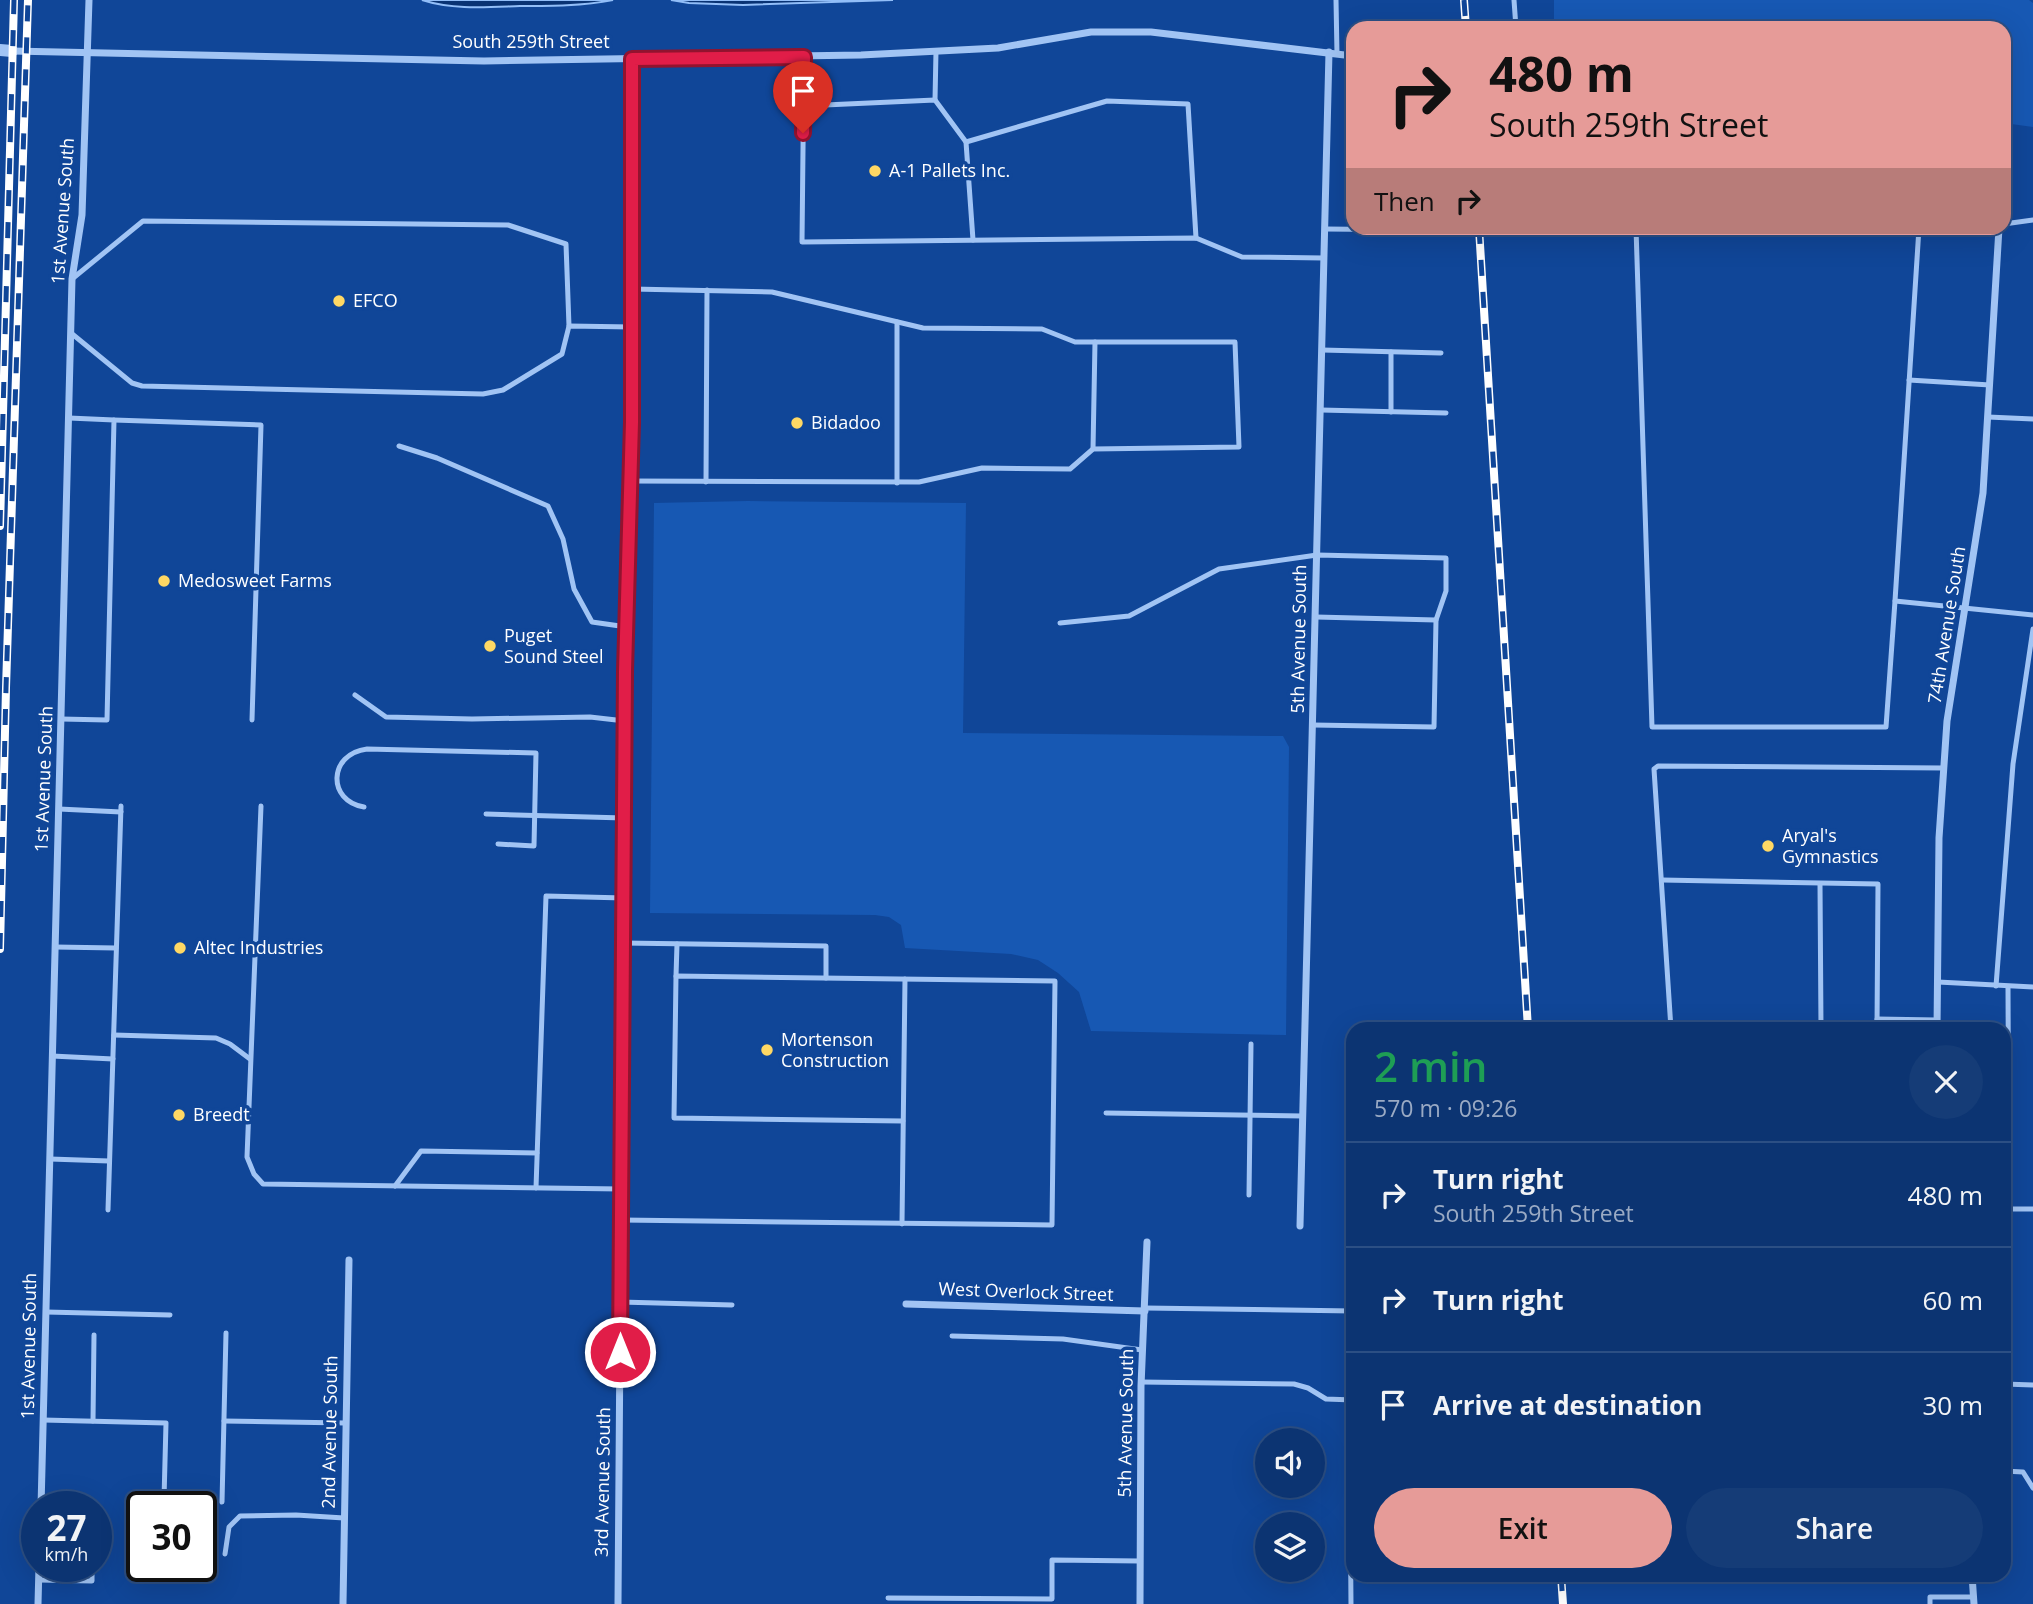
<!DOCTYPE html>
<html lang="en">
<head>
<meta charset="utf-8">
<style>
  :root { --surface:#0c3472; --page:#153c77; --text:#f1f3f6; --muted:#9aaac4; --line:#2c4f84; --accent:#e69b98 }
  body { margin:0; font-family:"Open Sans",sans-serif; background:var(--page); color:var(--text); height:100vh; display:flex; flex-direction:column; font-size:26px; white-space:nowrap }
  * { box-sizing:border-box; margin:0 }
  p { font-size:23px; color:var(--muted) }
  .icon { flex:none; width:38px; height:38px; fill:none; stroke:currentColor; stroke-width:2; stroke-linecap:round; stroke-linejoin:round }
  .map { position:relative; flex:1; overflow:hidden }
  .drawer { position:absolute; left:1346px; top:1022px; width:665px; height:560px; display:flex; flex-direction:column; background:var(--surface); border-radius:21px; box-shadow:0 7px 28px #0002,0 0 0 2px var(--line) }
  .drawer>* { flex:none }
  .guide { position:absolute; left:1346px; top:21px; width:665px; height:214px; border-radius:21px; box-shadow:0 7px 28px #0002,0 0 0 2px var(--line); background:#e69b98; color:#111; overflow:hidden }
  .controls { position:absolute; left:1255px; top:1428px; display:grid; gap:14px }
  .controls a { display:grid; place-items:center; width:70px; height:70px; border-radius:50%; background:var(--surface); box-shadow:0 7px 28px #0002,0 0 0 2px var(--line); font-size:35px }
  .speed { position:absolute; left:21px; top:1491px; display:flex; gap:14px; font-size:35px; font-weight:700; text-align:center }
  .speed>* { display:grid; place-content:center; width:91px; height:91px; border-radius:50%; background:var(--surface); box-shadow:0 7px 28px #0002,0 0 0 2px var(--line); line-height:1 }
  .speed small { font-size:18px; font-weight:400 }
  .speed .limit { border:4px solid #111; border-radius:10px; background:#fff; color:#111 }
  .pin { position:absolute; display:grid; place-items:center; width:60px; height:60px; color:#fff; margin:-72px -30px; border-radius:50% 50% 50% 0; rotate:-45deg; box-shadow:0 0 7px #0007 }
  .pin .icon { rotate:45deg }
  .me { position:absolute; width:77px; margin:-38px; rotate:0deg; stroke-linejoin:round; filter:drop-shadow(0 0 5px #0008) }
  .turn { display:flex; align-items:center; gap:24px; height:147px; padding:0 28px; font-size:32px }
  .turn .icon { width:91px; height:91px; stroke-width:2.5 }
  .turn b { display:block; font-size:49px; line-height:60px }
  .then { display:flex; align-items:center; height:66px; padding:0 28px; background:#0003; gap:14px; font-size:26px }
  .round { display:grid; place-items:center; flex:none; width:74px; height:74px; border-radius:37px; background:var(--page) }
  .overview { display:flex; align-items:center; justify-content:space-between; height:119px; padding:0 28px }
  h1 { font-size:42px; font-weight:600; line-height:52px; color:#1e9e55 }
  .primary-button { display:flex; gap:14px; margin-top:auto; padding:14px 28px }
  .primary-button a { flex:1; height:80px; border-radius:42px; background:var(--accent); color:#111; font-size:28px; font-weight:600; line-height:80px; text-align:center }
  .primary-button a+a { background:var(--page); color:var(--text) }
  ul { padding:0; list-style:none }
  li { display:flex; align-items:center; gap:21px; height:105px; padding:0 28px; border-top:2px solid var(--line) }
  li div { flex:1 }
  li b { display:block; font-size:26px }
  li em { font-style:normal }
  .map>svg:first-child { display:block }
</style>
</head>
<body>
<div class="map">
<svg width="2033" height="1604" viewBox="0 0 2033 1604">
  <rect width="100%" height="100%" fill="#104698"/>
  <g fill="#1758b3">
    <polygon points="1554,0 2029,0 2033,3 2033,127 2004,123 2004,28 1554,28"/>
    <polygon points="748,501 966,503 963,733 1283,736 1289,747 1286,1035 1091,1031 1079,992 1058,973 1038,960 1011,954 905,948 901,925 889,917 875,915 650,913 654,503"/>
  </g>
  <g fill="#093374" stroke="#92bef8" stroke-width="2">
    <path d="M 422,0 L 613,0 C 583,6 551,6 520,6 C 488,7 453,10 422,0 Z"/>
    <polygon points="671,0 893,0 743,5 689,3"/>
  </g>
  <g fill="none" stroke-linecap="round" stroke-linejoin="round">
    <g stroke="#a1c4f4" stroke-width="5">
      <polyline points="1336,0 1337,54"/>
      <polyline points="1514,0 1516,28"/>
      <polyline points="804,56 802,242 1196,238 1242,257 1324,258"/>
      <polyline points="935,100 936,51"/>
      <polyline points="803,106 935,100 966,142 973,240"/>
      <polyline points="966,142 1107,101 1188,104 1196,238"/>
      <polyline points="2004,224 2033,220"/>
      <polyline points="1636,228 1652,727 1886,727 1895,601"/>
      <polyline points="1919,228 1895,601 2033,615"/>
      <polyline points="1325,229 1427,230"/>
      <polyline points="72,279 143,221 508,225 566,244 569,326"/>
      <polyline points="897,322 897,483"/>
      <polyline points="71,333 132,383 142,386 483,394 503,390 562,354 569,326 632,327"/>
      <polyline points="1322,350 1441,353"/>
      <polyline points="1909,380 1990,385"/>
      <polyline points="1321,410 1446,413"/>
      <polyline points="1391,412 1391,352"/>
      <polyline points="1988,417 2033,419"/>
      <polyline points="114,420 261,425 252,720"/>
      <polyline points="399,446 437,458 548,506 563,539 574,589 592,622 627,627"/>
      <polyline points="1093,449 1095,342"/>
      <polyline points="630,481 919,482 982,468 1070,469 1093,449 1239,447 1235,342 1075,342 1042,329 923,328 772,292 632,289"/>
      <polyline points="706,482 707,290"/>
      <polyline points="1060,623 1129,616 1219,569 1317,555 1446,558 1446,591 1436,620 1316,617"/>
      <polyline points="355,695 386,717 472,719 590,717 625,721"/>
      <polyline points="61,719 107,720 114,420 69,418"/>
      <polyline points="1313,725 1434,727 1436,620"/>
      <polyline points="261,806 247,1157 254,1174 263,1184 621,1189"/>
      <path d="M 364,807 C 327,801 328,754 367,749 L 536,753 L 534,846 L 498,844"/>
      <polyline points="59,809 121,812"/>
      <polyline points="486,814 624,818"/>
      <polyline points="1662,880 1878,884 1877,1029"/>
      <polyline points="1820,884 1821,1029"/>
      <polyline points="623,943 826,946 826,978"/>
      <polyline points="55,947 116,948"/>
      <polyline points="676,976 677,944"/>
      <polyline points="1938,982 2033,987"/>
      <polyline points="1996,986 2013,764 2033,629"/>
      <polyline points="2008,987 2009,1208"/>
      <polyline points="1877,1019 1937,1020"/>
      <polyline points="1671,1029 1654,769 1658,766 1944,768"/>
      <polyline points="114,1035 216,1038 230,1044 250,1059"/>
      <polyline points="52,1056 113,1059"/>
      <polyline points="1106,1113 1303,1116"/>
      <polyline points="50,1159 109,1161"/>
      <polyline points="395,1186 421,1151 537,1153"/>
      <polyline points="536,1188 546,896 624,898"/>
      <polyline points="1249,1195 1251,1044"/>
      <polyline points="2004,1209 2033,1209"/>
      <polyline points="108,1210 121,806"/>
      <polyline points="621,1220 1052,1225 1055,981 676,976 674,1118 903,1121"/>
      <polyline points="902,1224 905,979"/>
      <polyline points="620,1302 732,1305"/>
      <polyline points="1145,1308 1353,1311"/>
      <polyline points="46,1312 170,1315"/>
      <polyline points="952,1336 1063,1339 1142,1350"/>
      <polyline points="1141,1382 1294,1384 1308,1388 1326,1399 1353,1400"/>
      <polyline points="2004,1384 2033,1385"/>
      <polyline points="43,1420 166,1423 164,1499"/>
      <polyline points="93,1421 94,1335"/>
      <polyline points="224,1421 345,1423"/>
      <polyline points="2004,1471 2023,1472 2033,1488"/>
      <polyline points="1350,1479 1351,1604"/>
      <polyline points="222,1502 226,1333"/>
      <polyline points="225,1554 229,1527 240,1516 296,1515 344,1518"/>
      <polyline points="39,1580 92,1581 92,1566"/>
      <polyline points="888,1598 1052,1599 1052,1560 1140,1561"/>
      <polyline points="1930,1604 1930,1597 1973,1597"/>
    </g>
    <g stroke="#a1c4f4" stroke-width="7">
      <polyline points="12,51 484,61 861,55 998,48 1091,32 1151,32 1353,56"/>
      <polyline points="1937,1029 1939,838 1947,721 1983,493 1999,228"/>
      <polyline points="1300,1226 1329,52"/>
      <polyline points="906,1304 1145,1311"/>
      <polyline points="41,1507 72,279 82,215 89,0"/>
      <polyline points="1972,1575 1974,1604"/>
      <polyline points="38,1604 39,1566"/>
      <polyline points="343,1604 349,1260"/>
      <polyline points="618,1604 625,671 632,422 632,59"/>
      <polyline points="1140,1604 1141,1386 1147,1242"/>
    </g>
    <polyline stroke="#a1c4f4" stroke-width="12" points="0,50 12,51"/>
    <g stroke="#fff" stroke-width="8">
      <g id="rail">
        <polyline points="1464,0 1466,28"/>
        <polyline points="1479,228 1528,1029"/>
        <polyline points="0,526 14,0"/>
        <polyline points="0,949 6,688 28,0"/>
        <polyline points="1561,1575 1563,1604"/>
      </g>
    </g>
    <use href="#rail" stroke="#104698" stroke-width="5" stroke-dasharray="16" stroke-linecap="butt"/>
  </g>
  <g fill="none" stroke-linecap="round" stroke-linejoin="round">
    <g stroke="#92132f" stroke-width="18">
      <polyline id="route" points="620,1352 625,671 632,422 632,59 804,57 803,133"/>
    </g>
    <use href="#route" stroke="#e11d48" stroke-width="12"/>
  </g>
  <g fill="#ffd864" stroke="#104698" stroke-width="2.5">
    <circle cx="875" cy="171" r="7"/>
    <circle cx="339" cy="301" r="7"/>
    <circle cx="797" cy="423" r="7"/>
    <circle cx="164" cy="581" r="7"/>
    <circle cx="490" cy="646" r="7"/>
    <circle cx="1768" cy="846" r="7"/>
    <circle cx="180" cy="948" r="7"/>
    <circle cx="767" cy="1050" r="7"/>
    <circle cx="179" cy="1115" r="7"/>
  </g>
  <g text-anchor="middle" stroke-width="7" stroke-linejoin="round" paint-order="stroke">
    <g font-size="18" fill="#fff" stroke="#104698">
      <text x="531" y="48">South 259th Street</text>
      <text transform="translate(63 211) rotate(-86)" y="6">1st Avenue South</text>
      <text transform="translate(1947 625) rotate(-81)" y="6">74th Avenue South</text>
      <text transform="translate(1299 639) rotate(-89)" y="6">5th Avenue South</text>
      <text transform="translate(44 779) rotate(-88)" y="6">1st Avenue South</text>
      <text transform="translate(1026 1292) rotate(2)" y="6">West Overlock Street</text>
      <text transform="translate(29 1346) rotate(-89)" y="6">1st Avenue South</text>
      <text transform="translate(1126 1423) rotate(-89)" y="6">5th Avenue South</text>
      <text transform="translate(330 1432) rotate(-89)" y="6">2nd Avenue South</text>
      <text transform="translate(603 1482) rotate(-89)" y="6">3rd Avenue South</text>
    </g>
    <g font-size="18" fill="#fff" stroke="#104698" text-anchor="start">
      <text x="889" y="177">A-1 Pallets Inc.</text>
      <text x="353" y="307">EFCO</text>
      <text x="811" y="429">Bidadoo</text>
      <text x="178" y="587">Medosweet Farms</text>
      <text x="504" y="642">Puget<tspan x="504" dy="21">Sound Steel</tspan></text>
      <text x="1782" y="842">Aryal's<tspan x="1782" dy="21">Gymnastics</tspan></text>
      <text x="194" y="954">Altec Industries</text>
      <text x="781" y="1046">Mortenson<tspan x="781" dy="21">Construction</tspan></text>
      <text x="193" y="1121">Breedt</text>
    </g>
  </g>
</svg>
<div class="controls">
<a><svg class="icon" aria-label="sound" viewBox="0 0 24 24"><path d="M4 9h4l5-4v14l-5-4H4zM17 9q2 3 0 6"/></svg></a>
<a><svg class="icon" aria-label="layers" viewBox="0 0 24 24"><path d="M12 4l9 5-9 5-9-5zM3 14l9 5 9-5"/></svg></a>
</div>
<div class="speed"><div>27<small>km/h</small></div><div class="limit">30</div></div>
<div class="pin" style="left:803px;top:133px;background:#d93025"><svg class="icon" aria-label="arrive" viewBox="0 0 24 24"><path d="M6 21V4h12l-3 4 3 4H6"/></svg></div>
<svg class="me" style="left:620px;top:1352px" viewBox="-20 -20 40 40"><circle r="17" fill="#e11d48" stroke="#fff" stroke-width="3"/><path d="M0-11L8 9 0 5-8 9z" fill="#fff"/></svg>
<div class="guide">
<div class="turn"><svg class="icon" aria-label="right" viewBox="0 0 24 24"><path d="M7 20v-9h11M14 6l5 5-5 5"/></svg><div><b>480 m</b>South 259th Street</div></div>
<div class="then">Then<svg class="icon" aria-label="right" viewBox="0 0 24 24"><path d="M7 20v-9h11M14 6l5 5-5 5"/></svg></div>
</div>
<section class="drawer">
<div class="overview"><div><h1>2 min</h1><p>570 m · 09:26</p></div><a class="round"><svg class="icon" aria-label="close" viewBox="0 0 24 24"><path d="M6 6l12 12M18 6L6 18"/></svg></a></div>
<ul>
<li><svg class="icon" aria-label="right" viewBox="0 0 24 24"><path d="M7 20v-9h11M14 6l5 5-5 5"/></svg><div><b>Turn right</b><p>South 259th Street</p></div><em>480 m</em></li>
<li><svg class="icon" aria-label="right" viewBox="0 0 24 24"><path d="M7 20v-9h11M14 6l5 5-5 5"/></svg><div><b>Turn right</b></div><em>60 m</em></li>
<li><svg class="icon" aria-label="arrive" viewBox="0 0 24 24"><path d="M6 21V4h12l-3 4 3 4H6"/></svg><div><b>Arrive at destination</b></div><em>30 m</em></li>
</ul>
<div class="primary-button"><a>Exit</a><a>Share</a></div>
</section>
</div>
</body>
</html>
